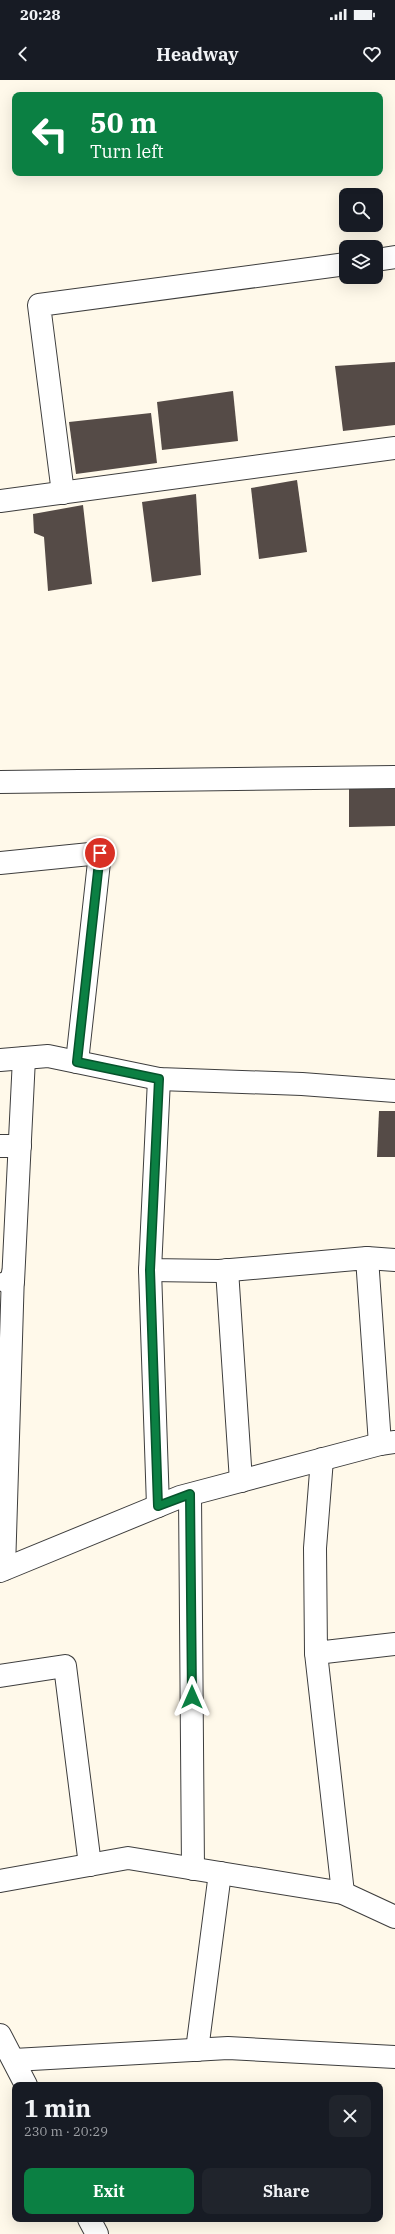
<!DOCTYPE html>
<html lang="en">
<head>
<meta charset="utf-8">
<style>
  :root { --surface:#171b24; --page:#20242c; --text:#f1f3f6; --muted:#9ea1a6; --accent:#0b8043 }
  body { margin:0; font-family:"IBM Plex Serif",serif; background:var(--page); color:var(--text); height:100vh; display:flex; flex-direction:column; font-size:15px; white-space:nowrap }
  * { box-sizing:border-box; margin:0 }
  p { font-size:13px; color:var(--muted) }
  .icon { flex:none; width:22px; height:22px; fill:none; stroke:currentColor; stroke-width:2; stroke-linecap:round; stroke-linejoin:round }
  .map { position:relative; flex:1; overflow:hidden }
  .drawer { position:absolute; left:12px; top:2002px; width:371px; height:140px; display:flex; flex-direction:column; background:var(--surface); border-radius:8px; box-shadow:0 4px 16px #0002 }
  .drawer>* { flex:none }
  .top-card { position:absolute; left:12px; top:12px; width:371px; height:84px; border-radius:8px; box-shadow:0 4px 16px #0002; background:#0b8043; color:#fff; overflow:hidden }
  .controls { position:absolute; left:339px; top:108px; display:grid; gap:8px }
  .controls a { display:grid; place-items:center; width:44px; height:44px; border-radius:8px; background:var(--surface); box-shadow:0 4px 16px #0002; font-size:20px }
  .pin { position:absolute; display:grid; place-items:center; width:34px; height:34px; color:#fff; margin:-17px; border:2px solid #fff; border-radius:50%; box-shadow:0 1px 4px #0007 }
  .me { position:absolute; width:44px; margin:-22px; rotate:0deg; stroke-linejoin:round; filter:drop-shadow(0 0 3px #0008) }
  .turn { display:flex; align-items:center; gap:14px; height:84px; padding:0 12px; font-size:18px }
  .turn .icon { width:52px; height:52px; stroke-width:2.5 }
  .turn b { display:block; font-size:28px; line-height:34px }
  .round { display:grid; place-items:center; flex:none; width:42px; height:42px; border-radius:8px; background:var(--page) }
  .summary { display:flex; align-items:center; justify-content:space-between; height:68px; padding:0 12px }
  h1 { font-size:24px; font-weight:700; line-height:30px }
  .action { display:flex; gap:8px; margin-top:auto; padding:8px 12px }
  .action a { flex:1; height:46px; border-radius:8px; background:var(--accent); color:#fff; font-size:16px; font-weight:700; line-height:46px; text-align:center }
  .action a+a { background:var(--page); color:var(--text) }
  .status { display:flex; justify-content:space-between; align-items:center; height:28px; padding:0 20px; background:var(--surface); direction:ltr }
  .status svg { height:11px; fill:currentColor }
  header { display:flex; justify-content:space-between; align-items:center; height:52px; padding:0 12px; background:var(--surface); font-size:18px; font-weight:700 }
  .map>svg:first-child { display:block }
</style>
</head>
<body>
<div class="status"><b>20:28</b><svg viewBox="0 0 49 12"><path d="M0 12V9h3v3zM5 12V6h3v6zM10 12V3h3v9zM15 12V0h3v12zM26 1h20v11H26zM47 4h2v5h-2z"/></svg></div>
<header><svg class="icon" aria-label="back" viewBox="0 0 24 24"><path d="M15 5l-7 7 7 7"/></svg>Headway<svg class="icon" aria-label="heart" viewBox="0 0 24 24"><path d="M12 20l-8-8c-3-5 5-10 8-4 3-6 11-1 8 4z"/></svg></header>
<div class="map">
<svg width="395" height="2154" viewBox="0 0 395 2154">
  <rect width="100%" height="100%" fill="#fff9ea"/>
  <g fill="#554b47">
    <polygon points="395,282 395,345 343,351 335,286"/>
    <polygon points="233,311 238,361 162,370 157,322"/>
    <polygon points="151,333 157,383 76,394 69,342"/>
    <polygon points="297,400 307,472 259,479 251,408"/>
    <polygon points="196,414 201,495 152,502 142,422"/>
    <polygon points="83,425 92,504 48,511 44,457 34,453 33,434"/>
    <polygon points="349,709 395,709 395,746 349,747"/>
    <polygon points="379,1031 395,1031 395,1077 377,1077"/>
  </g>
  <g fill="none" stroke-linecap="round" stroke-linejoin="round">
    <g stroke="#3e3e3e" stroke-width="24">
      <g id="minor">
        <polyline points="376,180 395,177"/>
        <polyline points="63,413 39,225 346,184"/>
        <polyline points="0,421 395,368"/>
        <polyline points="0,702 395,697"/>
        <polyline points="0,783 100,773 77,982"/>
        <polyline points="0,980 48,976 159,999 302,1004 395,1011"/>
        <polyline points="159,999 150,1190 219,1191 367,1178 380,1364"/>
        <polyline points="0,1066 20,1066"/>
        <polyline points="367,1178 395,1180"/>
        <polyline points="150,1190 158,1426"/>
        <polyline points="227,1190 241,1401"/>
        <polyline points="7,1202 13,1202 24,978"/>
        <polyline points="322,1379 315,1468 316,1573 395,1564"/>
        <polyline points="190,1415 193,1789"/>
        <polyline points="4,1489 13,1193"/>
        <polyline points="0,1491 180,1417 380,1364 395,1362"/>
        <polyline points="316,1573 343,1813"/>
        <polyline points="0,1596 65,1586 90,1785"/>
        <polyline points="0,1801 128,1778 343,1813 395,1837"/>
        <polyline points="0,1955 26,2005"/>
        <polyline points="197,1970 220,1793"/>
        <polyline points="14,1980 228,1968 395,1977"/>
        <polyline points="89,2139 97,2154"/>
      </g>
    </g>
    <use href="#minor" stroke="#fff" stroke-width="22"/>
  </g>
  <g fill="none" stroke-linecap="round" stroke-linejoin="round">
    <g stroke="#07532c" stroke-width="10">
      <polyline id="route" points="100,773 77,982 159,999 150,1190 158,1426 190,1414 192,1617"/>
    </g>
    <use href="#route" stroke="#0b8043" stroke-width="7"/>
  </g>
</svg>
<div class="controls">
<a><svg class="icon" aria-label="search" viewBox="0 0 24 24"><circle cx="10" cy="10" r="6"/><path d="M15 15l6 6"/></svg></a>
<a><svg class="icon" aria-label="layers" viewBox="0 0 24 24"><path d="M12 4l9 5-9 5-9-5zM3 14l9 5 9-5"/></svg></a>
</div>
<div class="pin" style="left:100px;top:773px;background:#d93025"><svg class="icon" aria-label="arrive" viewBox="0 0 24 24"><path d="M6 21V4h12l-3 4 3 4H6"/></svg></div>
<svg class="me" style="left:192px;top:1617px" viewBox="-20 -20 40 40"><path d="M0-17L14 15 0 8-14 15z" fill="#0b8043" stroke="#fff" stroke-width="4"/></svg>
<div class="top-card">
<div class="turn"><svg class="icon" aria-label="left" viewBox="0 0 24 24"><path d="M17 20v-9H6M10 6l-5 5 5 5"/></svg><div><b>50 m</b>Turn left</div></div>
</div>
<section class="drawer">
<div class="summary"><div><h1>1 min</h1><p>230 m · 20:29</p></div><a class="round"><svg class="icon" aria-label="close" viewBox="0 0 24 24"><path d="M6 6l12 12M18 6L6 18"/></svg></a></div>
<div class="action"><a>Exit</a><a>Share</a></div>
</section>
</div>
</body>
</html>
